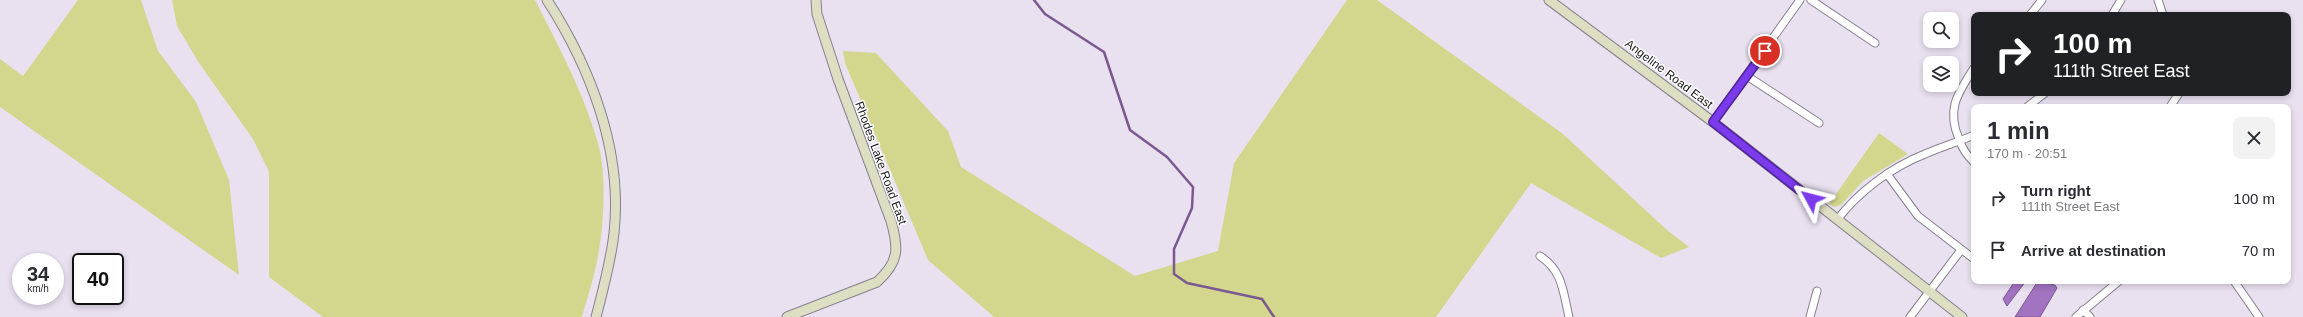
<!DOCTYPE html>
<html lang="en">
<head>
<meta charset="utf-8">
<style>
  :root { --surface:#fff; --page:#f2f2f3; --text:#2b2b33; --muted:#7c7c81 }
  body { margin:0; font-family:Helvetica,sans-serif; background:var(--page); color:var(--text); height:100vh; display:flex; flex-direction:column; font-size:15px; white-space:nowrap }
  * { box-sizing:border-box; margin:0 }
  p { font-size:13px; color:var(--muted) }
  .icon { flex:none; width:22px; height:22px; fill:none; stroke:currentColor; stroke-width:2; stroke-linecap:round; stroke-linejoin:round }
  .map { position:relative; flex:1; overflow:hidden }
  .drawer { position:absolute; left:1971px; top:104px; width:320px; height:180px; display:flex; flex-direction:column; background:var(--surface); border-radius:8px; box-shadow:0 2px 6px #0003 }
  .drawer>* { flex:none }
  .banner { position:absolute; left:1971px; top:12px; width:320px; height:84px; border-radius:8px; box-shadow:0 2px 6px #0003; background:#202124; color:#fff; overflow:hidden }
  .buttons { position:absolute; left:1923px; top:12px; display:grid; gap:8px }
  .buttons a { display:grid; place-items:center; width:36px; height:36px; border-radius:8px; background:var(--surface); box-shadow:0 2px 6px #0003; font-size:20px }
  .speed { position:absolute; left:12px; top:253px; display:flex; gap:8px; font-size:20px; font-weight:700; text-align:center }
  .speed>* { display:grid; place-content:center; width:52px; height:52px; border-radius:50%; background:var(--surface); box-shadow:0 2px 6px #0003; line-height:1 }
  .speed small { font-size:10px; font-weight:400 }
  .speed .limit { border:2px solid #111; border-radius:6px; background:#fff; color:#111 }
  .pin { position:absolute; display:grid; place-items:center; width:34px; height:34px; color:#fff; margin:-17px; border:2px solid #fff; border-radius:50%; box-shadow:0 1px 4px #0007 }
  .me { position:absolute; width:44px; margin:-22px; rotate:308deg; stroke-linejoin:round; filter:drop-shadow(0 0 3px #0008) }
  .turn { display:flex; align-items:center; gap:14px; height:84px; padding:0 16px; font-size:18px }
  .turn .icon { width:52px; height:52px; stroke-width:2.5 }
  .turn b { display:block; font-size:28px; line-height:34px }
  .round { display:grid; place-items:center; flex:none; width:42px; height:42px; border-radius:8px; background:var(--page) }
  .overview { display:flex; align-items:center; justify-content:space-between; height:68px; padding:0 16px }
  h1 { font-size:24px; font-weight:700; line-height:30px }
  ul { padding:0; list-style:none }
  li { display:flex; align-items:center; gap:12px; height:52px; padding:0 16px }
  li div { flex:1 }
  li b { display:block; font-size:15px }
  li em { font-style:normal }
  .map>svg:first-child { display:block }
</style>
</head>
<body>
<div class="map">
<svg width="2303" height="317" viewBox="0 0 2303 317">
  <rect width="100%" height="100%" fill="#e9e0f0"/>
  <g fill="#d3d78d">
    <polygon points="78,0 141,0 158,51 196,102 229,180 239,275 0,107 0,59 23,76"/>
    <path d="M 172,0 L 535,0 C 559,47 585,95 599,147 C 606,174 604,222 599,250 C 596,272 588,295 582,317 L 323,317 L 269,277 L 269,172 L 253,139 L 199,63 L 177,26 Z"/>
    <polygon points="1347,0 1377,0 1563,134 1667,230 1689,247 1661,258 1531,183 1436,317 994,317 928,260 845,63 843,51 876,53 948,131 961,167 1135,276 1218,251 1234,163"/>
    <polygon points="1879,133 1908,154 1863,181 1841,205 1834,207 1829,204"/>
  </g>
  <g fill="#a273c1" stroke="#7a5890">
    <polygon points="2015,281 2026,281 2007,306 2003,299"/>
    <polygon points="2038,281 2055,285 2057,288 2040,317 2015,317"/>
  </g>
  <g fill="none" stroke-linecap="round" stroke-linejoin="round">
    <polyline stroke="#7a5890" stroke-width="2.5" points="1034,0 1045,14 1104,52 1130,130 1167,157 1193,187 1192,208 1174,249 1174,274 1187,283 1262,299 1274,317"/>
    <g stroke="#88808e" stroke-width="9">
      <g id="street">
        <polyline points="1811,0 1875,43"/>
        <polyline points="2158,0 2163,15"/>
        <polyline points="2030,15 2042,0"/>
        <polyline points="2112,15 2121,0"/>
        <path d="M 1974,68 C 1958,93 1946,109 1959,139 C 1962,148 1966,155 1974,162"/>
        <polyline points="1747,76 1819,123"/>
        <polyline points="2027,107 2045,93"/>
        <polyline points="2170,107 2179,93"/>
        <polyline points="1713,122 1800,0"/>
        <polyline points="1887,174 1918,216 1974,259"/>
        <path d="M 1837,220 C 1859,191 1892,167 1925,154 C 1941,147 1958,142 1974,135"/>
        <path d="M 1540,256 C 1563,271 1563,292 1569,317"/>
        <polyline points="2234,281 2259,317"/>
        <polyline points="2083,310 2090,317"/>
        <polyline points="1810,317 1817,291"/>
        <polyline points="1910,317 1961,250"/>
        <polyline points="2076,317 2119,281"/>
      </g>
    </g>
    <g stroke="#88808e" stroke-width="11">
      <g id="secondary">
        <path d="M 547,0 C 591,68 623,152 614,233 C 611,261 603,290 596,317"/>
        <polyline points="1549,0 1713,122 1962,317"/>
        <path d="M 787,317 L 877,282 C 899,262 899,249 891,221 L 838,79 L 817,14 L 816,0"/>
      </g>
    </g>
    <use href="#street" stroke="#fff" stroke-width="7"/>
    <use href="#secondary" stroke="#dddec2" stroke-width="9"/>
  </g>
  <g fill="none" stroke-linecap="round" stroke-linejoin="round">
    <g stroke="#51269a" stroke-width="10">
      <polyline id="route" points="1765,51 1713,122 1811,199"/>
    </g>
    <use href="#route" stroke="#7c3aed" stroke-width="7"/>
  </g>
  <g text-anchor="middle" stroke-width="3" stroke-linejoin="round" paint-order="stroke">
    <g font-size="12" fill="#1b181d" stroke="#fff">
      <text transform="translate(1669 74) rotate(37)" y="4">Angeline Road East</text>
      <text transform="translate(881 163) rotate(70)" y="4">Rhodes Lake Road East</text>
    </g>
  </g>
</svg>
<div class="buttons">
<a><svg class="icon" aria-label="search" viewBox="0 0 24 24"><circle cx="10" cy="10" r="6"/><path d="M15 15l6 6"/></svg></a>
<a><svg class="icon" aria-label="layers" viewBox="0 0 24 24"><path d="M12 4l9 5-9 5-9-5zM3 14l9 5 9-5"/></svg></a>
</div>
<div class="speed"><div>34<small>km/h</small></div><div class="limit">40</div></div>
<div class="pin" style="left:1765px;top:51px;background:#d93025"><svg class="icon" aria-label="arrive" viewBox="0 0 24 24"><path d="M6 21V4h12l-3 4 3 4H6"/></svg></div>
<svg class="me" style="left:1811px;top:199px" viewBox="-20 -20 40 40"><path d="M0-17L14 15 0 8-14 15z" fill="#7c3aed" stroke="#fff" stroke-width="4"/></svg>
<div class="banner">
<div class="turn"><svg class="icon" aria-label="right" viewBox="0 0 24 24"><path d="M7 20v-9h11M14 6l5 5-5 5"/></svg><div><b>100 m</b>111th Street East</div></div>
</div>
<section class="drawer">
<div class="overview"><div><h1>1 min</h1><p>170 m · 20:51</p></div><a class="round"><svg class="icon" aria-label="close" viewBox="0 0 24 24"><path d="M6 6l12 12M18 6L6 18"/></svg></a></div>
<ul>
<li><svg class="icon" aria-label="right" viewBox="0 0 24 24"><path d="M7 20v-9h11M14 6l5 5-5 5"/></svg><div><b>Turn right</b><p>111th Street East</p></div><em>100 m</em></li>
<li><svg class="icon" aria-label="arrive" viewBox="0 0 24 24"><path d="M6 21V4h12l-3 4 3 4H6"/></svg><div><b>Arrive at destination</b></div><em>70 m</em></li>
</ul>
</section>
</div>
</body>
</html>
